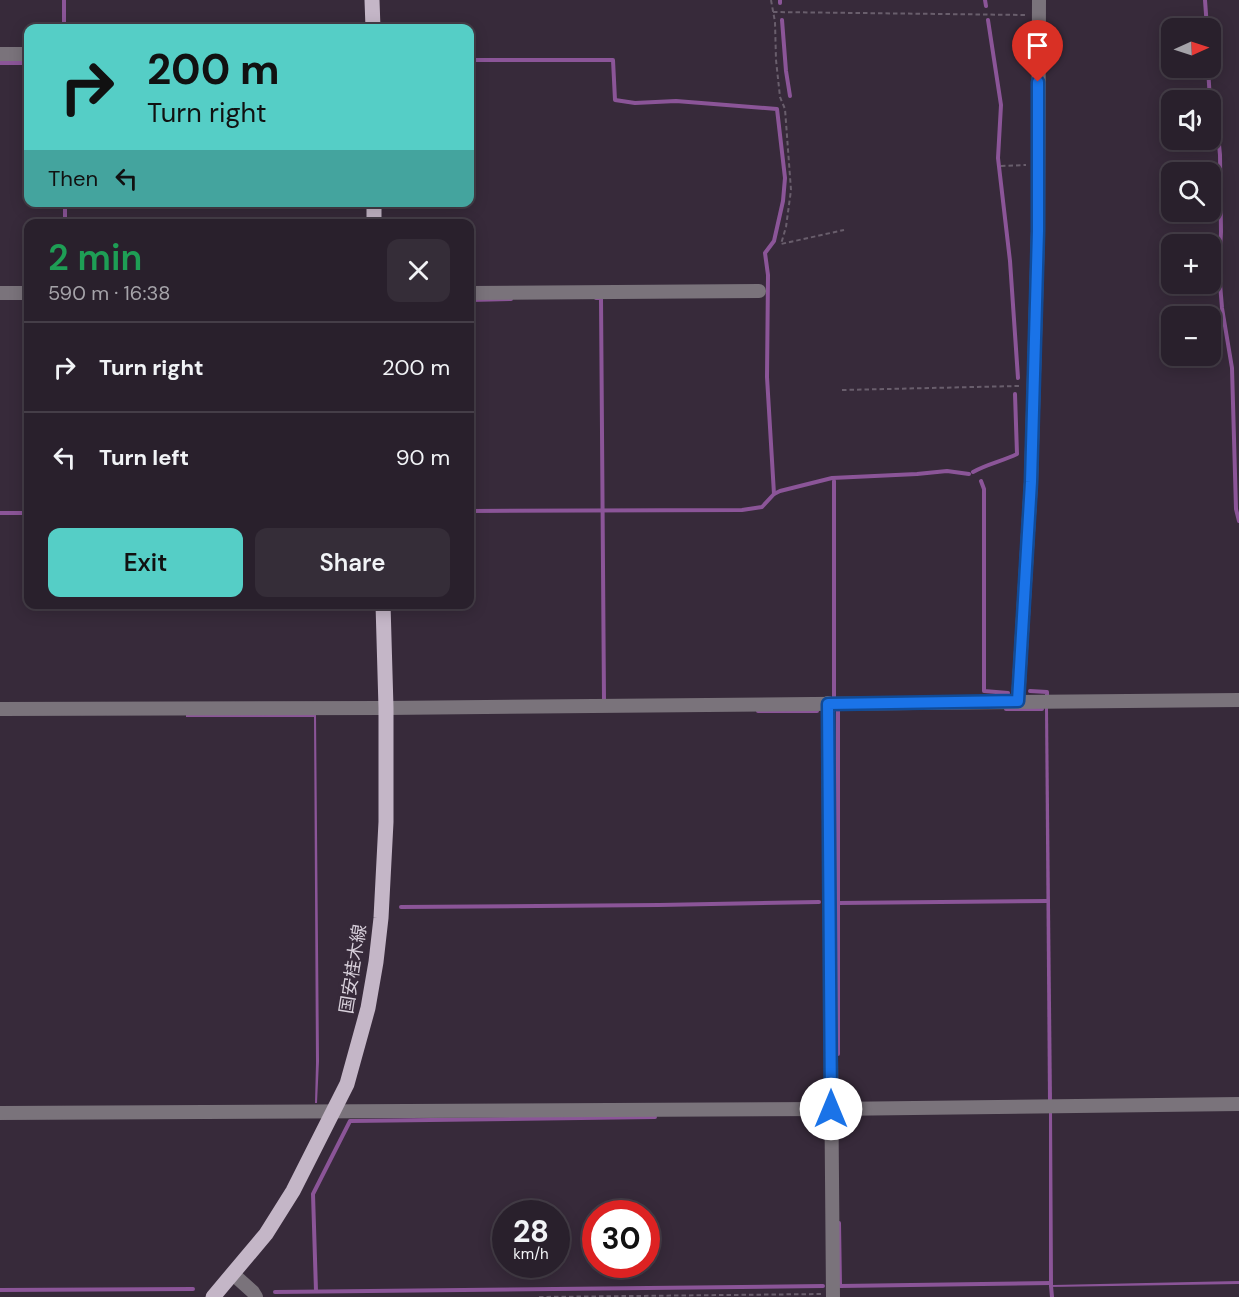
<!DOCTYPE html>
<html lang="en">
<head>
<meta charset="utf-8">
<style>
  :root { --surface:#29202c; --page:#352d38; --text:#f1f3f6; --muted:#a5a3a9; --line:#453e48; --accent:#55cec6 }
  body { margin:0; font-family:"DM Sans","Noto Sans JP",sans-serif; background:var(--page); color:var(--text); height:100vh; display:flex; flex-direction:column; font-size:22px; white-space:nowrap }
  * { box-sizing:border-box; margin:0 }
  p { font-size:20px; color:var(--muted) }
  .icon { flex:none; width:33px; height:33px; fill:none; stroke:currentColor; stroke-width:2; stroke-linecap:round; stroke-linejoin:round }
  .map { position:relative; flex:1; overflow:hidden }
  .sheet { position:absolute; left:24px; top:219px; width:450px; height:390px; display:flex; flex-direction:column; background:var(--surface); border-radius:12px; box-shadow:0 3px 15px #0003,0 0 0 2px var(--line) }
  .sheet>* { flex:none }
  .guide { position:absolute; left:24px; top:24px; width:450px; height:183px; border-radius:12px; box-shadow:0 3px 15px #0003,0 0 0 2px var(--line); background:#55cec6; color:#111; overflow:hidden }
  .needle { width:39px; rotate:87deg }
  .controls { position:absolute; left:1161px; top:18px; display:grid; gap:12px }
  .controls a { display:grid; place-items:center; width:60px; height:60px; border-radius:12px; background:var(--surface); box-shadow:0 3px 15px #0003,0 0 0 2px var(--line); font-size:30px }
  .speed { position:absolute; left:492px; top:1200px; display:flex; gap:12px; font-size:30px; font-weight:700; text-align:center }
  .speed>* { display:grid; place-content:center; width:78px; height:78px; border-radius:50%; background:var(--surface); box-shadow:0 3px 15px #0003,0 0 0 2px var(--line); line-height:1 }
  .speed small { font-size:15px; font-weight:400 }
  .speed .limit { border:9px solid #d22; background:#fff; color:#111 }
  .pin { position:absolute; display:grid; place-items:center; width:51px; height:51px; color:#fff; margin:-62px -26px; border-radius:50% 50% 50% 0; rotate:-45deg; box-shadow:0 0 6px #0007 }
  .pin .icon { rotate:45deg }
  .me { position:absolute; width:66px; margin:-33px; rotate:0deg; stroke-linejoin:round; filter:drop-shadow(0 0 4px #0008) }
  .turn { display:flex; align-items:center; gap:21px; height:126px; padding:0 24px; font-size:27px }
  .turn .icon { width:78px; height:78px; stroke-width:2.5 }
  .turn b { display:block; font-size:42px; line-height:51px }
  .then { display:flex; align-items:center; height:57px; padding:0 24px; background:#0003; gap:12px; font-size:22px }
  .round { display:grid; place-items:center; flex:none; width:63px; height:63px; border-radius:12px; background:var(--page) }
  .overview { display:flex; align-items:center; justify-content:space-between; height:102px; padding:0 24px }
  h1 { font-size:36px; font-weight:600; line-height:45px; color:#1e9e55 }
  .button { display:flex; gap:12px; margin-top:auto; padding:12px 24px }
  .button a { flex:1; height:69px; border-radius:12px; background:var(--accent); color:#111; font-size:24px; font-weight:600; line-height:69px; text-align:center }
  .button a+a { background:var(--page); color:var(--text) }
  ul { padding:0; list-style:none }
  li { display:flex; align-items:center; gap:18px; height:90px; padding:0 24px; border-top:2px solid var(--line) }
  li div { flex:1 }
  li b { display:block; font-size:22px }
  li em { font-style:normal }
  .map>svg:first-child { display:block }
</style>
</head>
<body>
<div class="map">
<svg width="1239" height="1297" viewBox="0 0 1239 1297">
  <rect width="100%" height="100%" fill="#372a3a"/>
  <g fill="#8b5598">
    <polygon points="1045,708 1048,708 1052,1102 1048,1102"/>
    <polygon points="186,714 316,714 319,1061 317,1103 315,1103 316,1063 314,717 186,717"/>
    <polygon points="1049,1110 1052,1110 1053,1285 1239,1281 1239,1284 1049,1287"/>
  </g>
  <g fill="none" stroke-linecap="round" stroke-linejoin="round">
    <g stroke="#8b5598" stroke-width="4">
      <polyline points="64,0 64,28"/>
      <polyline points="780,0 780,3"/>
      <polyline points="985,0 986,6"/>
      <polyline points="1205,0 1207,28"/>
      <polyline points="782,20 786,71 790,96"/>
      <polyline points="988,20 1001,105 998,158 1010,261 1018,378"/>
      <polyline points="470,60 613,60 615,100 635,103 676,101 777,109 785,178 783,201 774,241 765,253 768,275 767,377 774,494"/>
      <polyline points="0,63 28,63"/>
      <polyline points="1208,68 1210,100"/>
      <polyline points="1210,101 1216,113 1220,155 1221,232 1219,271 1222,308 1232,368 1236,509 1239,521"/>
      <polyline points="65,202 65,224"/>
      <polyline points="596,298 601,298 604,700"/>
      <polyline points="470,300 511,299"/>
      <path d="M 973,472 C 987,464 1003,461 1017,454 L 1015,394"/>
      <polyline points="834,481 834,697"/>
      <polyline points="981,481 984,489 984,691 1008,693"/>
      <polyline points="470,511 742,510 762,507 774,494 780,491 832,478 917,474 947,471 969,474"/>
      <polyline points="0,513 28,513"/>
      <polyline points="1030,691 1047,692 1047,697"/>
      <polyline points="1006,709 1042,709"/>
      <polyline points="758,711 817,711"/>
      <polyline points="838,903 1048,901"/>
      <polyline points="401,907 659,905 819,902"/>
      <polyline points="838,1054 838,709 840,709"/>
      <polyline points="839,1223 840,1286 1051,1283"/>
      <polyline points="1051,1286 1052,1297"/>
      <polyline points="0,1290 193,1289"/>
      <polyline points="316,1291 313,1194 350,1121 655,1117"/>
      <polyline points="275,1292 823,1286"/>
    </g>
    <g stroke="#695e6c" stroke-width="2" stroke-dasharray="4.5 3" stroke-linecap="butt">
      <polyline points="771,0 775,22 776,60 780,97 785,109 791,190 786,227 781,244 844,230"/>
      <polyline points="773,12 1025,15"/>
      <polyline points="1001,166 1026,165"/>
      <polyline points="842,390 1019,386"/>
      <polyline points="539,1297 821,1294"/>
    </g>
    <g stroke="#7a737b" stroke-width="14">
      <polyline points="0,54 28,54"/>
      <polyline points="0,293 28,293"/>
      <polyline points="470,293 759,291"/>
      <polyline points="1018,701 1031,482 1038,231 1039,0"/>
      <polyline points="828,703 833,1297"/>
      <polyline points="0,709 386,708 1239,700"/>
      <polyline points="0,1113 831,1109 1239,1104"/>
      <polyline points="233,1274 253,1292 256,1297"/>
    </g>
    <g stroke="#c4b6c7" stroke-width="15">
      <polyline points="372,0 373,28"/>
      <polyline points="374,202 374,224"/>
      <polyline points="213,1297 266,1234 293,1191 347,1084 368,1008 376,962 381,918 386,822 386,708 383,604"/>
    </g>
  </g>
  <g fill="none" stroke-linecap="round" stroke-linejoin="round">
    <g stroke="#114b97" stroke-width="15">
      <polyline id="route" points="831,1109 828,704 1018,701 1031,482 1038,231 1038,82"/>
    </g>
    <use href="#route" stroke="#1a73e8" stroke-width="10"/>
  </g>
  <g text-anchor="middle" stroke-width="6" stroke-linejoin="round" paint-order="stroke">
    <g font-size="18" fill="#d8d0db" stroke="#372a3a">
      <text transform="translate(353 969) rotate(-81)" y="6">国安桂木線</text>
    </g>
  </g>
</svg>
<div class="controls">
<a><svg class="needle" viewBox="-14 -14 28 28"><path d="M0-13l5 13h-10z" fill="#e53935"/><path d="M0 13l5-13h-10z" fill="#a5a3a9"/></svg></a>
<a><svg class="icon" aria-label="sound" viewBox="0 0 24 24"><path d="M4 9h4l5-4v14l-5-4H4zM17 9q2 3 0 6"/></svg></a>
<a><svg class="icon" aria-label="search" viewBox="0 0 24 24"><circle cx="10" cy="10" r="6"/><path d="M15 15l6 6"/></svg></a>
<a>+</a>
<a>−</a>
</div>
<div class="speed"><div>28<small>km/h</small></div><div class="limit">30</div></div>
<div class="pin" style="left:1038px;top:82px;background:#d93025"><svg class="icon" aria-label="arrive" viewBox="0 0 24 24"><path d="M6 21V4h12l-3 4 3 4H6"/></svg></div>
<svg class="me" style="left:831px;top:1109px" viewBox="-20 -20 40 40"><circle r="19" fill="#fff"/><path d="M0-13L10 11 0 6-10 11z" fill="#1a73e8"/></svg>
<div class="guide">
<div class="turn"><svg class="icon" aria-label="right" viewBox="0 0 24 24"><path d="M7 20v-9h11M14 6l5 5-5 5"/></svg><div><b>200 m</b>Turn right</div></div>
<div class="then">Then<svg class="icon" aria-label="left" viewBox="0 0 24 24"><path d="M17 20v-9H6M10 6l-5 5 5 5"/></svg></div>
</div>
<section class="sheet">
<div class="overview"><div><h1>2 min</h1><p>590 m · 16:38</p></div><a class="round"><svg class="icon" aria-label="close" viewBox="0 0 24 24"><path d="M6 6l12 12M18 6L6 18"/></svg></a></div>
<ul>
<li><svg class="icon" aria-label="right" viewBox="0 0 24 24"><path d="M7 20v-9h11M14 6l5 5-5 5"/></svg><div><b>Turn right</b></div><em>200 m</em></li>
<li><svg class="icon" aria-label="left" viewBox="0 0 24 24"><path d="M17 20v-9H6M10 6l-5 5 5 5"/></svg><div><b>Turn left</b></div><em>90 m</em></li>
</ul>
<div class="button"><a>Exit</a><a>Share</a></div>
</section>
</div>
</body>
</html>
